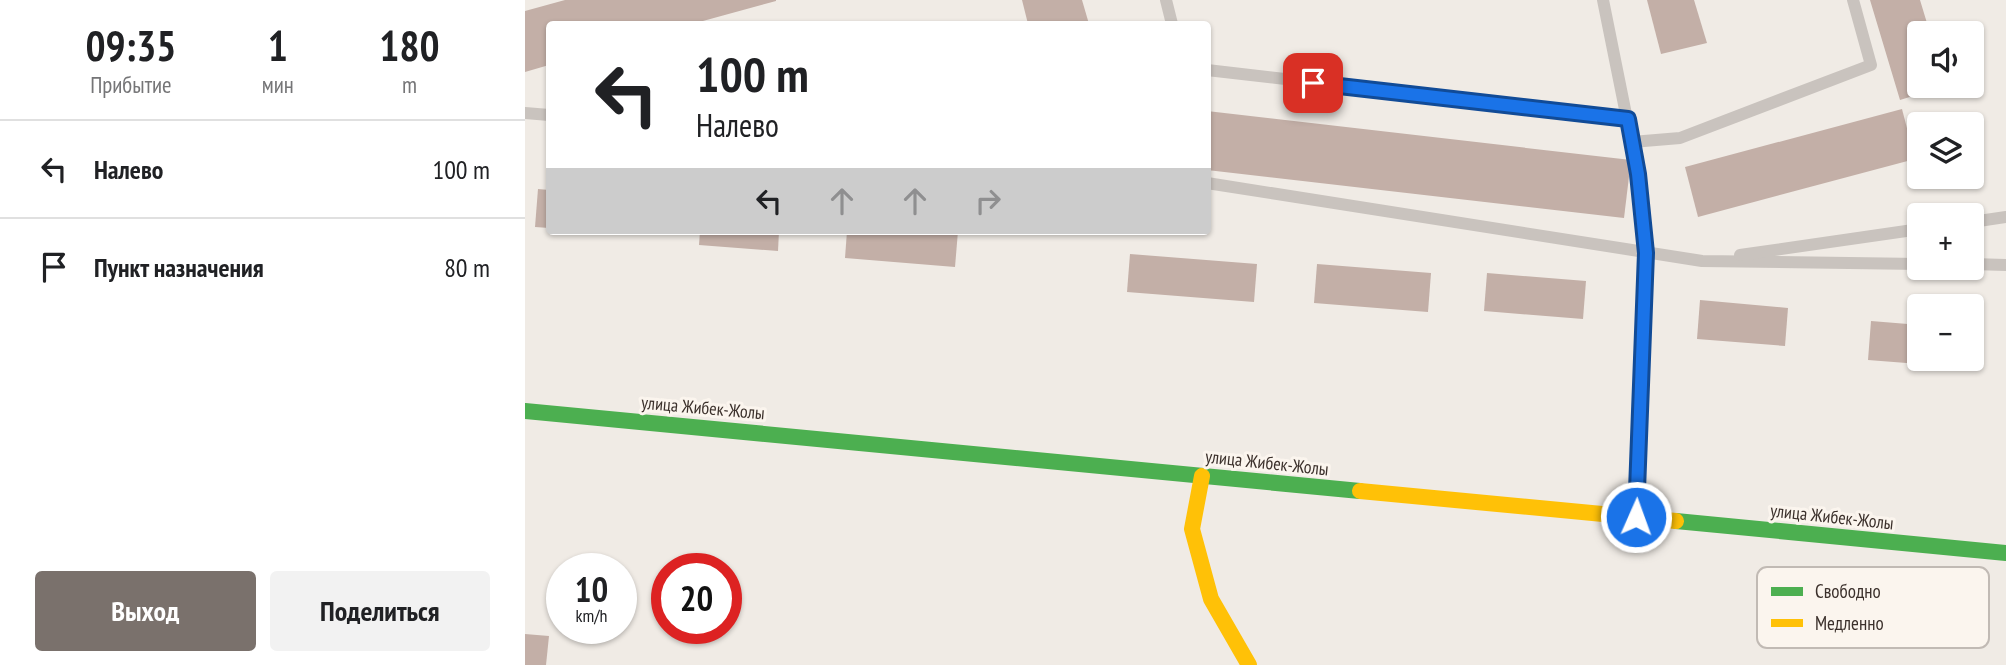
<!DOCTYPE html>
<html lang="ru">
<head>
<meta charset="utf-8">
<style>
  :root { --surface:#fff; --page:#f2f2f2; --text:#202124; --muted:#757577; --line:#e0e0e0; --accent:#7a716c }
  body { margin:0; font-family:"PT Sans Narrow",sans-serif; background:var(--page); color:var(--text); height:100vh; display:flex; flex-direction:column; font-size:26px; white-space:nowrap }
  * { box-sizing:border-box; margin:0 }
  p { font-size:23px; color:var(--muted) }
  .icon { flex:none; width:38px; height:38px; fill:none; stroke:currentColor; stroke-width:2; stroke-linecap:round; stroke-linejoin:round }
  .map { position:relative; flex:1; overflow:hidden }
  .side { display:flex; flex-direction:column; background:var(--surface); width:525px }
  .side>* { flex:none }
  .hud { position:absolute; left:21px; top:21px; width:665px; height:214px; border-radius:7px; box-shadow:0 2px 5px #0004; background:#fff; color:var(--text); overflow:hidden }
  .tools { position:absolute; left:1382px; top:21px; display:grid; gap:14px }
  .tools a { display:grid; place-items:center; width:77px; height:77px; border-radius:7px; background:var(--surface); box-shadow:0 2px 5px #0004; font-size:35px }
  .speed { position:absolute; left:21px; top:553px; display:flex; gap:14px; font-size:35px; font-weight:700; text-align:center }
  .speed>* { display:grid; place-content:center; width:91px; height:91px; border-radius:50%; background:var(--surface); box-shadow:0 2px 5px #0004; line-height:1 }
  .speed small { font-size:18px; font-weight:400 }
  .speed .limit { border:10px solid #d22; background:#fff; color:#111 }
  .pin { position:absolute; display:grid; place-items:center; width:60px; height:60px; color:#fff; margin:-30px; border-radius:14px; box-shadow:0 4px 10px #0006 }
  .me { position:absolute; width:77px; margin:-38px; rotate:2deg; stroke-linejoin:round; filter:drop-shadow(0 0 5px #0008) }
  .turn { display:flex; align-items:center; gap:24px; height:147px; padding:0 35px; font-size:32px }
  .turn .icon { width:91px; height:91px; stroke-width:2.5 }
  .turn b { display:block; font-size:49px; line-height:60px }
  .lanes { display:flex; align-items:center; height:66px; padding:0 35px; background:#0003; justify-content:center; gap:35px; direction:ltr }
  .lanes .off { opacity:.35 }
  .eta { display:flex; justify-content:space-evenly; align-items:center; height:119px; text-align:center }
  .eta b { font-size:42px; font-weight:700; line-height:49px }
  .button { display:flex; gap:14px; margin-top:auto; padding:14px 35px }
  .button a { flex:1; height:80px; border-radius:7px; background:var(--accent); color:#fff; font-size:28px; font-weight:700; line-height:80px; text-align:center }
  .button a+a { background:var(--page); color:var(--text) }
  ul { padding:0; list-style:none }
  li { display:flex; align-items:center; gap:21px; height:98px; padding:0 35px; border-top:2px solid var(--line) }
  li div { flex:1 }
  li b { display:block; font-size:26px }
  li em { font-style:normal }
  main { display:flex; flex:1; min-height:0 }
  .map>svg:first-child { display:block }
</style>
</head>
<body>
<main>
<section class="side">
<div class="eta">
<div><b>09:35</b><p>Прибытие</p></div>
<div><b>1</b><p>мин</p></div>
<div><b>180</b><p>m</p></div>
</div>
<ul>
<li><svg class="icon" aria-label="left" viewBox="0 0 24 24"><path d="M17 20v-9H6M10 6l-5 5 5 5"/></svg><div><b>Налево</b></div><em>100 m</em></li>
<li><svg class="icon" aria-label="arrive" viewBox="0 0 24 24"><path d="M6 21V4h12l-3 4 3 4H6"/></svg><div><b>Пункт назначения</b></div><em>80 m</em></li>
</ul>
<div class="button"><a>Выход</a><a>Поделиться</a></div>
</section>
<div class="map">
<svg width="1481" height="665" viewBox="0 0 1481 665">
  <rect width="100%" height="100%" fill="#f0ebe5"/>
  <g fill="#c3afa7">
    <polygon points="40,0 251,0 251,1 167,24 24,24 24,65 0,72 0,11"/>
    <polygon points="497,0 557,0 564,24 503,24"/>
    <polygon points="1122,0 1169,0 1182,43 1136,54"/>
    <polygon points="1345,0 1395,0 1405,33 1395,33 1395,86 1420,86 1375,100"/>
    <polygon points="1377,109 1390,159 1173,217 1160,167"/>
    <polygon points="682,111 1106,160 1099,218 682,170"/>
    <polygon points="13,189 24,190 24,228 10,227"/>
    <polygon points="175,231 254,231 253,251 174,245"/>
    <polygon points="322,231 433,231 430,267 320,258"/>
    <polygon points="605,254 732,264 729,302 602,292"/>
    <polygon points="792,264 906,273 903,312 789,303"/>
    <polygon points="962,273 1061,281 1058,319 959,311"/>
    <polygon points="1175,300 1263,308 1260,346 1172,339"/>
    <polygon points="1346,321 1395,325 1395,359 1421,359 1420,366 1343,360"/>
    <polygon points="0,634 24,636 21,665 0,665"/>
  </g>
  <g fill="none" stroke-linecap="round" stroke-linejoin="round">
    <g stroke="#c9c3be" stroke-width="12">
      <polyline points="641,0 647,24"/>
      <polyline points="1078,0 1113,174 1121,253 1111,514"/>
      <polyline points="682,70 1103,119"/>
      <polyline points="0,113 24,115"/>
      <polyline points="1107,142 1155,138 1346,65 1328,0"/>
      <polyline points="682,183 1177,261 1395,264"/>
      <polyline points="1447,222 1481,217"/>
      <polyline points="1215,255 1395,229"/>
      <polyline points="1447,264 1481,265"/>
    </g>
    <g stroke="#4caf50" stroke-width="16">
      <polyline points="0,411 835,491"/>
      <polyline points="1151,521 1481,553"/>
    </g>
    <g stroke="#ffc107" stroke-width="16">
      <polyline points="677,476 667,529 686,599 724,665"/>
      <polyline points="835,491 1151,521"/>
    </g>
  </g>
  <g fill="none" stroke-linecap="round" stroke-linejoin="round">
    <g stroke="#114b97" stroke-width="18">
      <polyline id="route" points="788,83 1103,119 1113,174 1121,253 1111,517"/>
    </g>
    <use href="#route" stroke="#1a73e8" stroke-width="12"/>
  </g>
  <g text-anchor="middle" stroke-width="6" stroke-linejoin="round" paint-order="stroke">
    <g font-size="18" fill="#3b302b" stroke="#fbf5ee">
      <text transform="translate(178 408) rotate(5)" y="6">улица Жибек-Жолы</text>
      <text transform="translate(742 463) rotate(6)" y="6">улица Жибек-Жолы</text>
      <text transform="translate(1307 517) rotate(6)" y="6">улица Жибек-Жолы</text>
    </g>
  </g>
  <rect x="1232" y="567" width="232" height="81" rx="10" fill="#fbf5ee" stroke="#c1bab4" stroke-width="2"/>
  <rect x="1246" y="587" width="32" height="9" fill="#4caf50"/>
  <rect x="1246" y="619" width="32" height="8" fill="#ffc107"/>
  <g font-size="19" fill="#3b302b">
    <text x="1290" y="598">Свободно</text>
    <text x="1290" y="630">Медленно</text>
  </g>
</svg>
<div class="tools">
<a><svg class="icon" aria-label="sound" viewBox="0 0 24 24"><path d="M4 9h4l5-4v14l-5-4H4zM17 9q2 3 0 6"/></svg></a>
<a><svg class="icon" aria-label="layers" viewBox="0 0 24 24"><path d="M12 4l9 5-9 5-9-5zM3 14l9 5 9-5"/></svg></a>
<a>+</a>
<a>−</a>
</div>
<div class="speed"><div>10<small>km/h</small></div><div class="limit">20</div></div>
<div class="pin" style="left:788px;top:83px;background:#d93025"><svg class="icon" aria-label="arrive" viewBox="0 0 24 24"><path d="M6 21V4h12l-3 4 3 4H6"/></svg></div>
<svg class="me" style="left:1111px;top:517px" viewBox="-20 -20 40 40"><circle r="17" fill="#1a73e8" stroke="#fff" stroke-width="3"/><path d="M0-11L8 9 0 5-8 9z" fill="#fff"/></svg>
<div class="hud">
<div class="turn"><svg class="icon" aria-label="left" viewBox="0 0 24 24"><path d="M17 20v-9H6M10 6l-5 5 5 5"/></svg><div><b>100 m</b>Налево</div></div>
<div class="lanes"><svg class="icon" aria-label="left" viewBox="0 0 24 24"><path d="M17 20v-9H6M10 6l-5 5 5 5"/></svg><svg class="icon off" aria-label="ahead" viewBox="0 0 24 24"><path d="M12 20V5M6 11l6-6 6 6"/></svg><svg class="icon off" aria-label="ahead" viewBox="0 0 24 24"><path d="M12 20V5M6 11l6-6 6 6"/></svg><svg class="icon off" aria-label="right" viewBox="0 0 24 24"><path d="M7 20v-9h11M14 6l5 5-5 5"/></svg></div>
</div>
</div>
</main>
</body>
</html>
